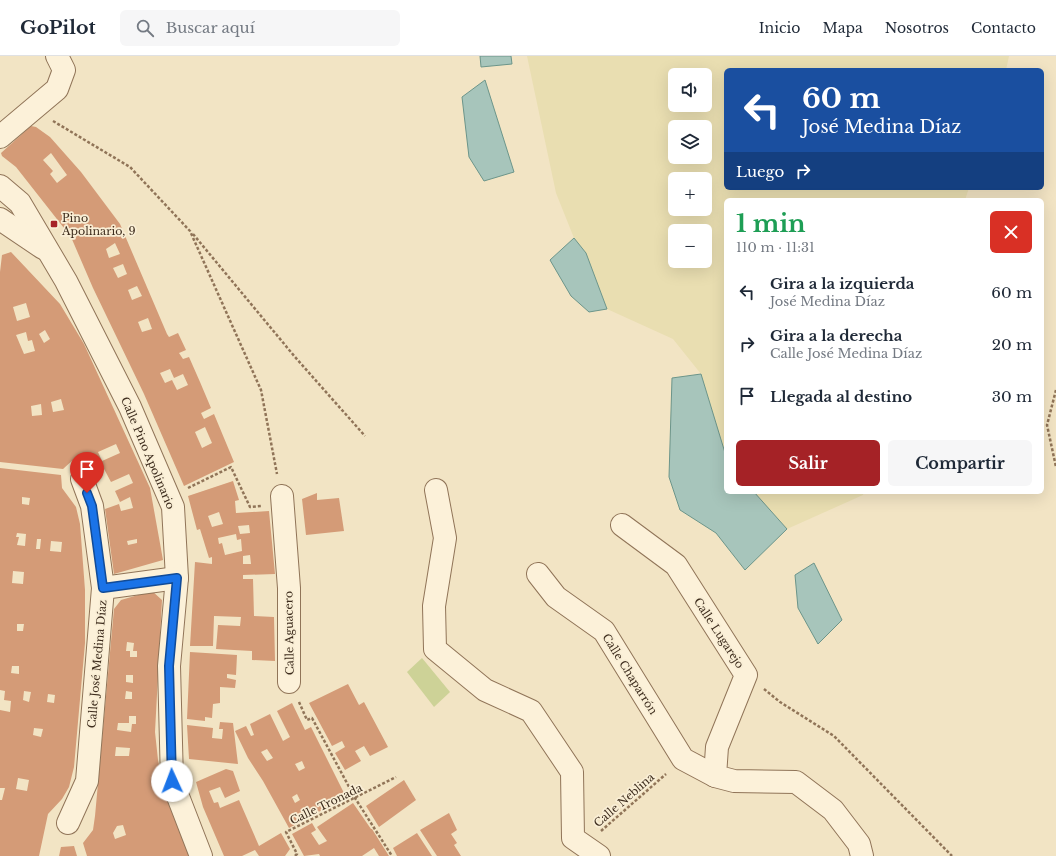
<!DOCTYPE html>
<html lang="es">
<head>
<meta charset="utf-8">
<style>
  :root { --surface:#fff; --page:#f6f6f7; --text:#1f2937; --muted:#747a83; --line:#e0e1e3; --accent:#a52226 }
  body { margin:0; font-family:"Libre Baskerville",serif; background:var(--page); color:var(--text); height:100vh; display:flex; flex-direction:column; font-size:15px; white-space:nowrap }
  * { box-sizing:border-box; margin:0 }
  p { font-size:13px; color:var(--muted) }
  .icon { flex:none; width:22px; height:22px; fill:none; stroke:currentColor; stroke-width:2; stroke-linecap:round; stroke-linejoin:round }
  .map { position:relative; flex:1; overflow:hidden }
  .drawer { position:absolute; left:724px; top:142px; width:320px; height:296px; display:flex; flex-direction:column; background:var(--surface); border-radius:6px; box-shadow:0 4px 16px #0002 }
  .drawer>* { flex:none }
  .top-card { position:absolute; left:724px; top:12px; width:320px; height:122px; border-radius:6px; box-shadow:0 4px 16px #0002; background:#1a4fa0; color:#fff; overflow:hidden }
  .fabs { position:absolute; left:668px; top:12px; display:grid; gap:8px }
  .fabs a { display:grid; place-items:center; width:44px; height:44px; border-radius:6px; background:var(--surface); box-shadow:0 4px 16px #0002; font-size:20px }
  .pin { position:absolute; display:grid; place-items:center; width:34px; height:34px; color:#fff; margin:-41px -17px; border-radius:50% 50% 50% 0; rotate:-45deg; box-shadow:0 0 4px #0007 }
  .pin .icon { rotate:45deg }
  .me { position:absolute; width:44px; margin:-22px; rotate:358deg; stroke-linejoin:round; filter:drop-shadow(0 0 3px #0008) }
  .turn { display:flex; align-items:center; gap:14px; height:84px; padding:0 12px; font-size:18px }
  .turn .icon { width:52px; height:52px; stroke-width:2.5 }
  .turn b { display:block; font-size:28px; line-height:34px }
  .then { display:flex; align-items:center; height:38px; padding:0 12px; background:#0003; gap:8px; font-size:15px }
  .round { display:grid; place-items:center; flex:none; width:42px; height:42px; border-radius:6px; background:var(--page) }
  .head { display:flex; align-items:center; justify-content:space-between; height:68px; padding:0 12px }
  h1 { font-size:24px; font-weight:700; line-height:30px; color:#1e9e55 }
  .cta { display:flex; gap:8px; margin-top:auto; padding:8px 12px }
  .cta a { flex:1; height:46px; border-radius:6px; background:var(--accent); color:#fff; font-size:16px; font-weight:700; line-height:46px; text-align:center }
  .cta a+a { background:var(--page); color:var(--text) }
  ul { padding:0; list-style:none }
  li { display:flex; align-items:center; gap:12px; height:52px; padding:0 12px }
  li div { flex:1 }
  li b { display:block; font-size:15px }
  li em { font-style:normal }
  header { display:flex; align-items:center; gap:24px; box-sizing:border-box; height:56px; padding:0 20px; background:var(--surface); border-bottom:1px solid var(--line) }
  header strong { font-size:19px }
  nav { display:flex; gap:22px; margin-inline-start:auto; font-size:14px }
  .search { width:280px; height:36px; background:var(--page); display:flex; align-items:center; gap:10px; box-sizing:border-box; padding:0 14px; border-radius:6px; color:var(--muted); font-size:15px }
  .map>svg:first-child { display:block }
</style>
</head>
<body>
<header>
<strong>GoPilot</strong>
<div class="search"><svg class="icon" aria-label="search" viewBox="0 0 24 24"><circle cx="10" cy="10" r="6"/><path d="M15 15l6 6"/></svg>Buscar aquí</div>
<nav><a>Inicio</a><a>Mapa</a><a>Nosotros</a><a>Contacto</a></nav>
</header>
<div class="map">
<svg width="1056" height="800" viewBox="0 0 1056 800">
  <rect width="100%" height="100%" fill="#f2e4c4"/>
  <g fill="#e9deb1" fill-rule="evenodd">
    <path d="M 527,0 L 1009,0 L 1006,14 L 726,14 L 726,132 L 969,132 L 965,144 L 726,144 L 726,400 L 701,318 L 673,283 L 607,253 L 586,197 L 574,182 L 556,137 ZM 675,19 L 705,19 L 705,49 L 675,49 ZM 675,71 L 705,71 L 705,101 L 675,101 ZM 675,123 L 705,123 L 705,153 L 675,153 ZM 675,175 L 705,175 L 705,205 L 675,205 Z"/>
    <polygon points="754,436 864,436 863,439 787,473"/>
  </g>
  <polygon fill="#cdd297" points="422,602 450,636 434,651 407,616"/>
  <g fill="#a7c5bb" stroke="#6c958a">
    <polygon points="480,0 511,0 512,8 481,11"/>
    <polygon points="485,24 514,116 484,125 469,101 462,41"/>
    <polygon points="574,182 586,197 607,253 589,256 571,240 550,204"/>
    <polygon points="701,318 726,400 726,436 754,436 787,473 745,514 716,477 680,454 669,421 672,322"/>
    <polygon points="814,507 842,564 818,588 798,552 795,519"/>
  </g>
  <g fill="#d49b77" fill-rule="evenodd">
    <path d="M 31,70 L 36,71 L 50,81 L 81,116 L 120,168 L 167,278 L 169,281 L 178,277 L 186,294 L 179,297 L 183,303 L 189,301 L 200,326 L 211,352 L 201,357 L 204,363 L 214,358 L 234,406 L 184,430 L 144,338 L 93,232 L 71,181 L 16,111 L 2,100 L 1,97 ZM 51,97 L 67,119 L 57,127 L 50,118 L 53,115 L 43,104 ZM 115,187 L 120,198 L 109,202 L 106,193 ZM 123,208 L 127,218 L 118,222 L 113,212 ZM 137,230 L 142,240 L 132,244 L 128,234 ZM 148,262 L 152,273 L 142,276 L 138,266 ZM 170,313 L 174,322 L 183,318 L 188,329 L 177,334 L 172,324 L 165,327 L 160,317 ZM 205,371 L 212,387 L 202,392 L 195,376 Z"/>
    <path d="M 11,196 L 60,248 L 84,288 L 150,432 L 163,504 L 114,518 L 105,453 L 119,448 L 121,455 L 133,452 L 130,441 L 120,446 L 115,435 L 133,427 L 129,418 L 111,426 L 103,411 L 93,403 L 86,401 L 74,403 L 63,413 L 0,406 L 0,216 L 2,199 ZM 26,247 L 30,261 L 17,265 L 13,251 ZM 45,274 L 50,283 L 44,287 L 39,278 ZM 26,276 L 28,285 L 32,284 L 35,295 L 24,298 L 16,279 ZM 61,343 L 64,354 L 53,356 L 51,346 ZM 41,348 L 42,359 L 32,360 L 31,350 ZM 116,388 L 120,397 L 102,405 L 98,396 ZM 137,483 L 137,487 L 128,489 L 127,485 Z"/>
    <path d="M 0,412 L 61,419 L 62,432 L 76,451 L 80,468 L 85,534 L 85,587 L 74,711 L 69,731 L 62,743 L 48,758 L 39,800 L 0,800 L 0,744 L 2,744 L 5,732 L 0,732 L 0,654 L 10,656 L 11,645 L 4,644 L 5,635 L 0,634 ZM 22,441 L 30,442 L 29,449 L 22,448 ZM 17,477 L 26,478 L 25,490 L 17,489 L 19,481 L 16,481 ZM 37,483 L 41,483 L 40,493 L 36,493 ZM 51,485 L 62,486 L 61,496 L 50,495 ZM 13,515 L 24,516 L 23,528 L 12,527 ZM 17,568 L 24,568 L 23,575 L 17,575 ZM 12,610 L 19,610 L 19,618 L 11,617 ZM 24,635 L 31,636 L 29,646 L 23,644 ZM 48,638 L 55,639 L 54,647 L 47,646 ZM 34,672 L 43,673 L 41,681 L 33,679 ZM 18,722 L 29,724 L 27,735 L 16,733 Z"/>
    <path d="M 233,425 L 239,444 L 235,445 L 236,457 L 269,455 L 275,518 L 243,519 L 243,523 L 253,523 L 254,560 L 274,561 L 275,605 L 252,604 L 252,595 L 216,593 L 218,569 L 240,570 L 241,561 L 214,560 L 213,590 L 190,590 L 195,506 L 212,508 L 212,501 L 209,502 L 200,473 L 197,474 L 188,440 ZM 219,456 L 223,468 L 212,471 L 208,460 ZM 249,469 L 250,477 L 240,478 L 238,470 ZM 236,478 L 237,484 L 241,483 L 242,495 L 225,499 L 222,487 L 219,488 L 218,482 ZM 250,499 L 251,508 L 243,508 L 243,500 Z"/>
    <polygon points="317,437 317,444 339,442 344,475 306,479 302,443"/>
    <path d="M 152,535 L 162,544 L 155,676 L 158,704 L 167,744 L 189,800 L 87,800 L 83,787 L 93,774 L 95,760 L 114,553 L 121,544 ZM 127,586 L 134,587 L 133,595 L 137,595 L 137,601 L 130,601 L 130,595 L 126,595 ZM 126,619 L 133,619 L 133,627 L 126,626 ZM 126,635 L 132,636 L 132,643 L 125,643 ZM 129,660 L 136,660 L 136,668 L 132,668 L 131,676 L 117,674 L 118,667 L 129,667 ZM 116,691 L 130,692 L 129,700 L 115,700 ZM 123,769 L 126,779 L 115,783 L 113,777 L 117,770 Z"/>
    <polygon points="190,596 237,599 236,619 227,618 227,622 236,624 235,632 220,631 220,647 213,648 212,662 205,661 205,665 187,663"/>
    <polygon points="348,628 359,649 364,646 388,691 370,700 364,690 355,695 361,705 345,714 335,697 345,691 342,685 332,690 309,647"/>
    <path d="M 292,647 L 305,674 L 311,671 L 346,741 L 289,772 L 263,725 L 248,702 L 235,675 L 246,670 L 251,680 L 254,679 L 250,668 L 270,658 L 283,685 L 290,681 L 277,655 ZM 267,693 L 273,702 L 267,705 L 261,696 ZM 302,705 L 305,712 L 299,715 L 295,708 ZM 297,738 L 300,744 L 295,747 L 292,741 Z"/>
    <polygon points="220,666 233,667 238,708 189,703 187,669 213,672 212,682 222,683 223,673 219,673"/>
    <polygon points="226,713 233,715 240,735 225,742 220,731 209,735 214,747 218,746 220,752 239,744 259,790 281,777 290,793 285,800 259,800 255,794 242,800 224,800 203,751 196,726"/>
    <polygon points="404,724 416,744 379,771 366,750"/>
    <polygon points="353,747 371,773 372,773 389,800 379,800 374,792 362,800 320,800 319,798 304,800 292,778 312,767 316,774 311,777 319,789 327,785 317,771"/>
    <polygon points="449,757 457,774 451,778 457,787 454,789 461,800 437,800 420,774"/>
    <polygon points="417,777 432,800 397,800 393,792"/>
    <polygon points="74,790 77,800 59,800 61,791"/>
  </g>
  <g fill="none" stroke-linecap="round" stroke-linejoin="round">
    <g stroke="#907458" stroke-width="24">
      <g id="street">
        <polyline points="0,81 57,33 64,14 57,0"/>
        <polyline points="0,130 20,147 66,225 130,351 173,451 177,522 169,610 172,725 201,800"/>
        <polyline points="0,163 43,192"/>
        <polyline points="436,434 445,482 434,550 435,593 485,634 531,655 572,716 573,782 599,800"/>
        <polyline points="282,440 289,532 289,626"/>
        <polyline points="622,469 676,509 746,619 717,691 715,720 734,725 796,726 833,754 859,788 862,800"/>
        <polyline points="538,518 556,541 604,575 683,703 715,720"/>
        <polyline points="103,532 177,522"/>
        <polyline points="68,767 87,725 103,532 92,450 82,423"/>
      </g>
    </g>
    <g stroke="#907458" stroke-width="2.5" stroke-dasharray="3 2" stroke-linecap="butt">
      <polyline points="53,65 130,111 190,175 261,334 277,418"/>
      <polyline points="193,178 295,301 365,380"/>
      <polyline points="1056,334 1047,369 1056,411"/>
      <polyline points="188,432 231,411 250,451 261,450"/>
      <polyline points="764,633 780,646 834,680 952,800"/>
      <polyline points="299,646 307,664 312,662 355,742 392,800"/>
      <polyline points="601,775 666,718"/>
      <polyline points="295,800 297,798 286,776 396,721"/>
    </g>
    <use href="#street" stroke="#fcf1d9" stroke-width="22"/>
  </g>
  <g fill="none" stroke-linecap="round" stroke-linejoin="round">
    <g stroke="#114b97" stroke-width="10">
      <polyline id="route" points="87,437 92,450 103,532 177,522 169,610 172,725"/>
    </g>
    <use href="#route" stroke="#1a73e8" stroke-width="7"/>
  </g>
  <rect fill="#a52226" stroke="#f9eed5" stroke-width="1.5" x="50" y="164" width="8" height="8" rx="2"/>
  <g text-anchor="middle" stroke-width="3.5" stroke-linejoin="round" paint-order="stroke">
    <g font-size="11" fill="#3e2d1e" stroke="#f9eed5" text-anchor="start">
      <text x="62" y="166">Pino<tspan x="62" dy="13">Apolinario, 9</tspan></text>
    </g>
    <g font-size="11" fill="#3e2d1e" stroke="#f9eed5">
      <text transform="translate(148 397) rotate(67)" y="4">Calle Pino Apolinario</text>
      <text transform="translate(289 577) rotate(-91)" y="4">Calle Aguacero</text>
      <text transform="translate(719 577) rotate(57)" y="4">Calle Lugarejo</text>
      <text transform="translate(97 608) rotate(-85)" y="4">Calle José Medina Díaz</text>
      <text transform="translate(630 618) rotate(58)" y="4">Calle Chaparrón</text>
      <text transform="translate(624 744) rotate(-41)" y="4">Calle Neblina</text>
      <text transform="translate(326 748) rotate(-26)" y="4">Calle Tronada</text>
    </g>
  </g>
</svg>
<div class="fabs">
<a><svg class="icon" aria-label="sound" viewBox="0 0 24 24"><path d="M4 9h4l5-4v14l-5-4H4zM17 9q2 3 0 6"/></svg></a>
<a><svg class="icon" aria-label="layers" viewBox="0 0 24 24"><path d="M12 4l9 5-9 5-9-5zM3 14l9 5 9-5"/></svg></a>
<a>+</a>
<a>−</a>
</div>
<div class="pin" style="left:87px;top:437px;background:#d93025"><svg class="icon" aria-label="arrive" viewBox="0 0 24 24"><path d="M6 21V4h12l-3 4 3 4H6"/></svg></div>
<svg class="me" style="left:172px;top:725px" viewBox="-20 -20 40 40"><circle r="19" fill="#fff"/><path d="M0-13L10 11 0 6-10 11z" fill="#1a73e8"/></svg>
<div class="top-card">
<div class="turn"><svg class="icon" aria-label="left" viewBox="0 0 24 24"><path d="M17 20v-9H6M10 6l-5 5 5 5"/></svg><div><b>60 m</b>José Medina Díaz</div></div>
<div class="then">Luego<svg class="icon" aria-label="right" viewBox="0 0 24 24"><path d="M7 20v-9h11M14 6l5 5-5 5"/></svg></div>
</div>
<section class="drawer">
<div class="head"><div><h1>1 min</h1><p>110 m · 11:31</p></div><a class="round" style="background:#d93025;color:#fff"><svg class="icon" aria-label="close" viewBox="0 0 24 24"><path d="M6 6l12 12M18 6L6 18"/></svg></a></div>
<ul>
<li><svg class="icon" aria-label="left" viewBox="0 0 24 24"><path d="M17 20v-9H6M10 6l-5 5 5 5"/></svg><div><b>Gira a la izquierda</b><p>José Medina Díaz</p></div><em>60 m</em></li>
<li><svg class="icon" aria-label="right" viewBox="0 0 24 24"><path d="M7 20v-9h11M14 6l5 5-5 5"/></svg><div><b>Gira a la derecha</b><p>Calle José Medina Díaz</p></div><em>20 m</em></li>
<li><svg class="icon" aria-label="arrive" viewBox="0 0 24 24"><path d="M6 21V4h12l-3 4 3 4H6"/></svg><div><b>Llegada al destino</b></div><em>30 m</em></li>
</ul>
<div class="cta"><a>Salir</a><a>Compartir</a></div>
</section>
</div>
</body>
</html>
